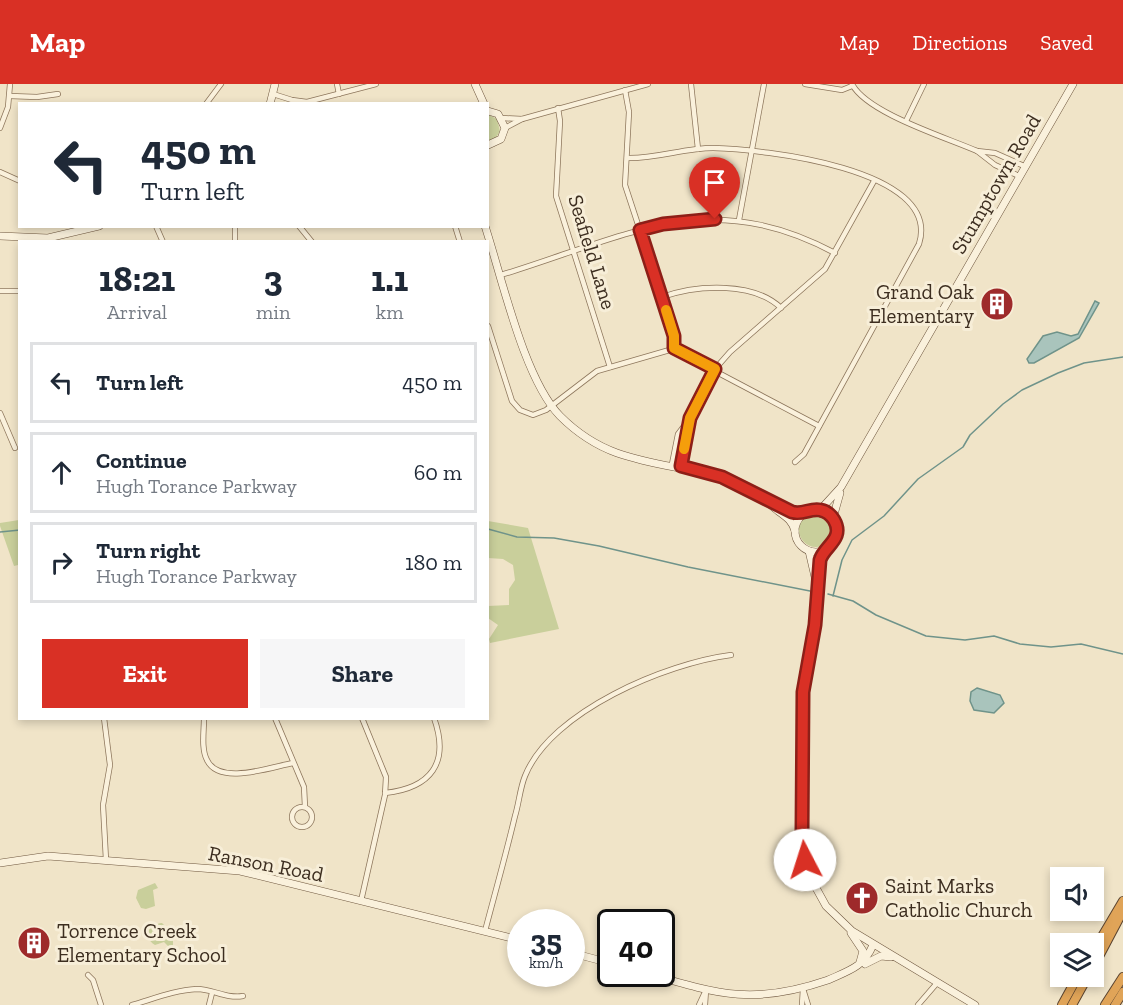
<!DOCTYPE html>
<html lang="en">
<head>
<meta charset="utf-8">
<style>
  :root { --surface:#fff; --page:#f6f6f7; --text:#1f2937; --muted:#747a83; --line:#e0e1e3; --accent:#d93025 }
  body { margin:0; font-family:"Zilla Slab",serif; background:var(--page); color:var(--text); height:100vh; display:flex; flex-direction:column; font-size:22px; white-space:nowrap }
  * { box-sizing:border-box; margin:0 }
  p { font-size:20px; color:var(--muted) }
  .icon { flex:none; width:33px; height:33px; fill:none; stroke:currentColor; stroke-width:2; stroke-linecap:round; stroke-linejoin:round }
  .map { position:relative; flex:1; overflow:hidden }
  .sheet { position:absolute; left:18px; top:156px; width:471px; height:480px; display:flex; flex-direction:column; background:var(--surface); border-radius:0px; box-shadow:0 3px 9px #0003 }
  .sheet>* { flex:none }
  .guide { position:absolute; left:18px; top:18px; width:471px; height:126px; border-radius:0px; box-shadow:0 3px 9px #0003; background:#fff; color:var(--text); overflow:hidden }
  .buttons { position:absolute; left:1050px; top:783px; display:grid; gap:12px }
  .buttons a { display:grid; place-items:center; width:54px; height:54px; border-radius:0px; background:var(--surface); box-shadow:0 3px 9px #0003; font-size:30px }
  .speed { position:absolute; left:507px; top:825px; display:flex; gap:12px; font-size:30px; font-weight:700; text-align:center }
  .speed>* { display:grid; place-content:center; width:78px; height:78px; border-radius:50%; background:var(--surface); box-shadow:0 3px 9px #0003; line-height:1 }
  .speed small { font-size:15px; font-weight:400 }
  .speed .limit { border:3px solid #111; border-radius:9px; background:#fff; color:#111 }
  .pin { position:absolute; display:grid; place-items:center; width:51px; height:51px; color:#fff; margin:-62px -26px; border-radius:50% 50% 50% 0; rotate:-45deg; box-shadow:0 0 6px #0007 }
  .pin .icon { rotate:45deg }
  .me { position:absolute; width:66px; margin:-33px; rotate:355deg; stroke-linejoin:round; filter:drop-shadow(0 0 4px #0008) }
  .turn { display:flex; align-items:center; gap:21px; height:126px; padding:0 24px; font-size:27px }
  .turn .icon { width:78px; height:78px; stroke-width:2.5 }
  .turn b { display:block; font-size:42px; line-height:51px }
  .eta { display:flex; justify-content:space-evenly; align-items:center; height:102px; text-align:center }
  .eta b { font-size:36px; font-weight:700; line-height:42px }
  .primary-button { display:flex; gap:12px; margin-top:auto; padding:12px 24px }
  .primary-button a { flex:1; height:69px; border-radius:0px; background:var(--accent); color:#fff; font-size:24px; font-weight:700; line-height:69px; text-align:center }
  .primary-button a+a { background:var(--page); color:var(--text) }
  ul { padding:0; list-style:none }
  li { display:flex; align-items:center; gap:18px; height:81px; margin:0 12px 9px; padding:0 12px; border:3px solid var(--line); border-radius:0px }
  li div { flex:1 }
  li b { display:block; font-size:22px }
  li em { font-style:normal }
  header { display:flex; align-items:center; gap:36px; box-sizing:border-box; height:84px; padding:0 30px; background:var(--accent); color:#fff }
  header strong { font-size:28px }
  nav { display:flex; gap:33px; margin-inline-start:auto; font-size:21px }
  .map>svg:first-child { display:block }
</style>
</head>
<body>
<header>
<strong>Map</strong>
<nav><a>Map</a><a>Directions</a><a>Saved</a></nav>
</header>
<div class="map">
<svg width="1123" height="921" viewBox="0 0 1123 921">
  <rect width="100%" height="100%" fill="#f0e4c8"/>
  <g fill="#c9cf9b">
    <polygon points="489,31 497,35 500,47 496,54 488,57"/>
    <circle cx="816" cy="446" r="17"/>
    <polygon points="19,436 20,436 19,486 18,481 14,482 0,442 0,439"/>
    <polygon points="488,437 528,444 559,545 490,559 489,555 498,541 488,534 488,522 509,521 509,505 515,496 513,481 503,475 488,474"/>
    <polygon points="155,799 158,804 153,806 155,822 146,825 141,824 136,814 138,806"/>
    <path d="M 162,839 L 167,844 L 172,857 L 173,856 L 173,862 L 170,864 L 164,858 L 155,861 C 142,853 148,840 162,839 Z"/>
  </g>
  <g fill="#a9c4bc" stroke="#6f938a" stroke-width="1.5">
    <polygon points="1095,217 1099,219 1079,254 1034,279 1029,279 1027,275 1043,252 1057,248 1071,252 1078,250"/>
    <polygon points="977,604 1000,611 1004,619 994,629 974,626 970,617 971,608"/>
  </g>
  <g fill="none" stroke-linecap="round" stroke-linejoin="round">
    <g stroke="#6f938a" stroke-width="1.5">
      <polyline points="488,445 517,453 554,454 599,462 688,483 810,507"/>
      <polyline points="0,448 20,446"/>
      <polyline points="828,510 853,517 876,531 926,552 965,556 994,552 1020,560 1051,563 1081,560 1123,570"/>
      <polyline points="833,512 842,476 852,456 884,432 918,395 963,363 970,351 1003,320 1022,306 1058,289 1084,279 1123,273"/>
    </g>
    <g stroke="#8d765c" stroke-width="6">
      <g id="street">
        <polyline points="337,0 339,10"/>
        <polyline points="691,0 698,65"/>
        <polyline points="805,0 842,6 852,2"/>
        <path d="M 852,0 C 867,29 945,53 977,67 L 995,69 L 1024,82"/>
        <polyline points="625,6 629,28 625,101 673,247 673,265"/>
        <polyline points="273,10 292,16 307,18 376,0"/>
        <polyline points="10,12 37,13 58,10"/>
        <polyline points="206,20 221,0"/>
        <polyline points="558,24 560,37 556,112 610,283"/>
        <polyline points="502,34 522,35"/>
        <polyline points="906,37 924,0"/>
        <polyline points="0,44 8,23 10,0"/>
        <polyline points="505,44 522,35 648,0"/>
        <polyline points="977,67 995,81 1019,92"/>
        <path d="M 627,74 C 656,75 684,64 713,64 C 760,65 943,84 919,160 L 804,370 L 795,378"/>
        <polyline points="0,88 20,97"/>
        <polyline points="739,136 764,0"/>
        <polyline points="156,142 163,158"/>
        <polyline points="235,142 235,158"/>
        <polyline points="299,142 312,158"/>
        <polyline points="455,142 460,158"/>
        <path d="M 501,191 C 626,153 708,101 835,169"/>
        <polyline points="0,207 20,207"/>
        <path d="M 662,213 C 696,201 753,197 781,224"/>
        <polyline points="488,242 512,317 520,326 533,331 546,326 597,287 673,265 819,342"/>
        <polyline points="0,329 15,364"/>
        <polyline points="672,380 678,350 690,334 715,285 730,268 825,185 874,97"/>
        <polyline points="681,382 690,336"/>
        <polyline points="104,634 110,681 103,721 106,776"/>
        <path d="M 204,634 C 204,647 201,665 207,676 C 219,702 271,683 293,679"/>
        <polyline points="275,634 304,703 305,723"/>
        <path d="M 385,709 C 431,704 450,679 434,634"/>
        <circle cx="302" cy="733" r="10"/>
        <polyline points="361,817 385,711 386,693 362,634"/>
        <path d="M 485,847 C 495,809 506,770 515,732 C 519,719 520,704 525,692 C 551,627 667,579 731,571"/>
        <polyline points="88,891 93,896 101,921"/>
        <polyline points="803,905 808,921"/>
        <path d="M 132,921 C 153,915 175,906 197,905 C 213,905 226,915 243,912"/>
        <polyline points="209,921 212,909"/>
        <polyline points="699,921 706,906"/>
        <polyline points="705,921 706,906"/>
        <polyline points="802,921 803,905"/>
        <polyline points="918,921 937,899"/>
      </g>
    </g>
    <g stroke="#6f573f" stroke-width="8">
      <g id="secondary">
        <polyline points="475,0 484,20"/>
        <polyline points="270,20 275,0"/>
        <polyline points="488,27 498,30 505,44 501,55 488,61"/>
        <path d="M 485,142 C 502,194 524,295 560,332 C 576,348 595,361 617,369 C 678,390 723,380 778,427 C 786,433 792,436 795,447"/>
        <polyline points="0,152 48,154 99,142"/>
        <polyline points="773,421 804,430"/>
        <circle cx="816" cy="447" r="21"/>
        <polyline points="820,426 841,403 1073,0"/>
        <polyline points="833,434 840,409"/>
        <polyline points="809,467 815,493"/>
        <polyline points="823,467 820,476 815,541 804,596 802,629 803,758 810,793 826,822 852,847 975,921"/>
        <polyline points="0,779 48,772 240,787 520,856"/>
        <polyline points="851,849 863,867 860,878"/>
        <polyline points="572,869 610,879"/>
        <polyline points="865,880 881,872 891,873"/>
        <path d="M 650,890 C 720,911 755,921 828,896 C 848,887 864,883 873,861"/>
      </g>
    </g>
    <g stroke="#5b4430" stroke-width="10">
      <g id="highway">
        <polyline points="1094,866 1123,817"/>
        <polyline points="1094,882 1123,827"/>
        <polyline points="1062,921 1078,892"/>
        <polyline points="1072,921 1088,892"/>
        <polyline points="1105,921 1123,893"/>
        <polyline points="1115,921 1123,908"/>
      </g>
    </g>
    <use href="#street" stroke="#faf1dc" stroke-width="4.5"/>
    <use href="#secondary" stroke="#faf1dc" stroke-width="7"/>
    <use href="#highway" stroke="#e0a458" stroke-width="8"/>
  </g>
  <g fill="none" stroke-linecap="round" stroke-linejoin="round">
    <g stroke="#8d1f18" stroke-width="15">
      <path id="route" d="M 715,135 L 663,140 L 640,146 L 674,252 L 674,264 L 715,285 L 690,334 L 681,382 L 722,393 L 792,428 C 803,431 810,424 820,426 C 826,427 831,431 834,436 C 845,455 824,462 820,476 L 815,541 L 803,608 L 802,748 L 805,776"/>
    </g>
    <use href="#route" stroke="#d93025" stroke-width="10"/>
    <polyline stroke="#f59e0b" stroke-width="10" points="666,226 674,252 674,264 715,285 690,334 684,365"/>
  </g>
  <defs>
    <g id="building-disc" transform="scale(1.725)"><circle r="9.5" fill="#9e2a2b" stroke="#f7eed8"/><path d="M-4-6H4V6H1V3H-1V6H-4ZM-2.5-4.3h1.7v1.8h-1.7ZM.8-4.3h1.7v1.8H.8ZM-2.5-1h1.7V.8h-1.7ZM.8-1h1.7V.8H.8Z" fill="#fff"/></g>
    <g id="church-disc" transform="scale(1.725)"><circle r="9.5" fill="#9e2a2b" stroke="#f7eed8"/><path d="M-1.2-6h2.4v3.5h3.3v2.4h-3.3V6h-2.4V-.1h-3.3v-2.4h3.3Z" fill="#fff"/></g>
  </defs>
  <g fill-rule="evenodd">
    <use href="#building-disc" x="997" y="220"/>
    <use href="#church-disc" x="862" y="814"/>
    <use href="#building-disc" x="34" y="859"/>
  </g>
  <g text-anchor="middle" stroke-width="6" stroke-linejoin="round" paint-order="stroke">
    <g font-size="21" fill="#3d2e20" stroke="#f7eed8">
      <text transform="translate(996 100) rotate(-60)" y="7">Stumptown Road</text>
      <text transform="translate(592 168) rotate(73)" y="7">Seafield Lane</text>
      <text transform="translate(266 780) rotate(11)" y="7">Ranson Road</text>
    </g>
    <g font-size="21" fill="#3d2e20" stroke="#f7eed8" text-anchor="start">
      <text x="974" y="215" text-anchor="end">Grand Oak<tspan x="974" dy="24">Elementary</tspan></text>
      <text x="885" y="809">Saint Marks<tspan x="885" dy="24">Catholic Church</tspan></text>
      <text x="57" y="854">Torrence Creek<tspan x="57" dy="24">Elementary School</tspan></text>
    </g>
  </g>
</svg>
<div class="buttons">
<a><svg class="icon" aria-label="sound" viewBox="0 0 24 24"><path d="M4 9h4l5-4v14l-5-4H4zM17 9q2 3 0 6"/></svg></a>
<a><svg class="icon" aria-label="layers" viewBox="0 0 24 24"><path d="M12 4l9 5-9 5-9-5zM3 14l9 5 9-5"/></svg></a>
</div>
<div class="speed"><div>35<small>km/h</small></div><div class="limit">40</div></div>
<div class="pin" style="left:715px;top:135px;background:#d93025"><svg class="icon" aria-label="arrive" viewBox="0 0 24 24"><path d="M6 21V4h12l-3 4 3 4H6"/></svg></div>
<svg class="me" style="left:805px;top:776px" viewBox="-20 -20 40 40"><circle r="19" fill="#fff"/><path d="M0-13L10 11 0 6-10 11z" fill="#d93025"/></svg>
<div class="guide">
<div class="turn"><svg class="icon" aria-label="left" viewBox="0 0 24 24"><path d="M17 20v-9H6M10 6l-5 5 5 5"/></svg><div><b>450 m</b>Turn left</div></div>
</div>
<section class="sheet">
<div class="eta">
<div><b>18:21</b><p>Arrival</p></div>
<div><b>3</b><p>min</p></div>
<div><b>1.1</b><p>km</p></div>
</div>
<ul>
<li><svg class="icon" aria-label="left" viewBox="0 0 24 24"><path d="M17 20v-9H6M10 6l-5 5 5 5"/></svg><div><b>Turn left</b></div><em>450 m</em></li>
<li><svg class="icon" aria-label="ahead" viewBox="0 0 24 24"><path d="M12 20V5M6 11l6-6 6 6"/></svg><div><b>Continue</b><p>Hugh Torance Parkway</p></div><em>60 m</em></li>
<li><svg class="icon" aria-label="right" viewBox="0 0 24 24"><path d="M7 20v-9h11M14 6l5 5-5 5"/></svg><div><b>Turn right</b><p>Hugh Torance Parkway</p></div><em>180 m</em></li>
</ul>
<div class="primary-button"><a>Exit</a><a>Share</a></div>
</section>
</div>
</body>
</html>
